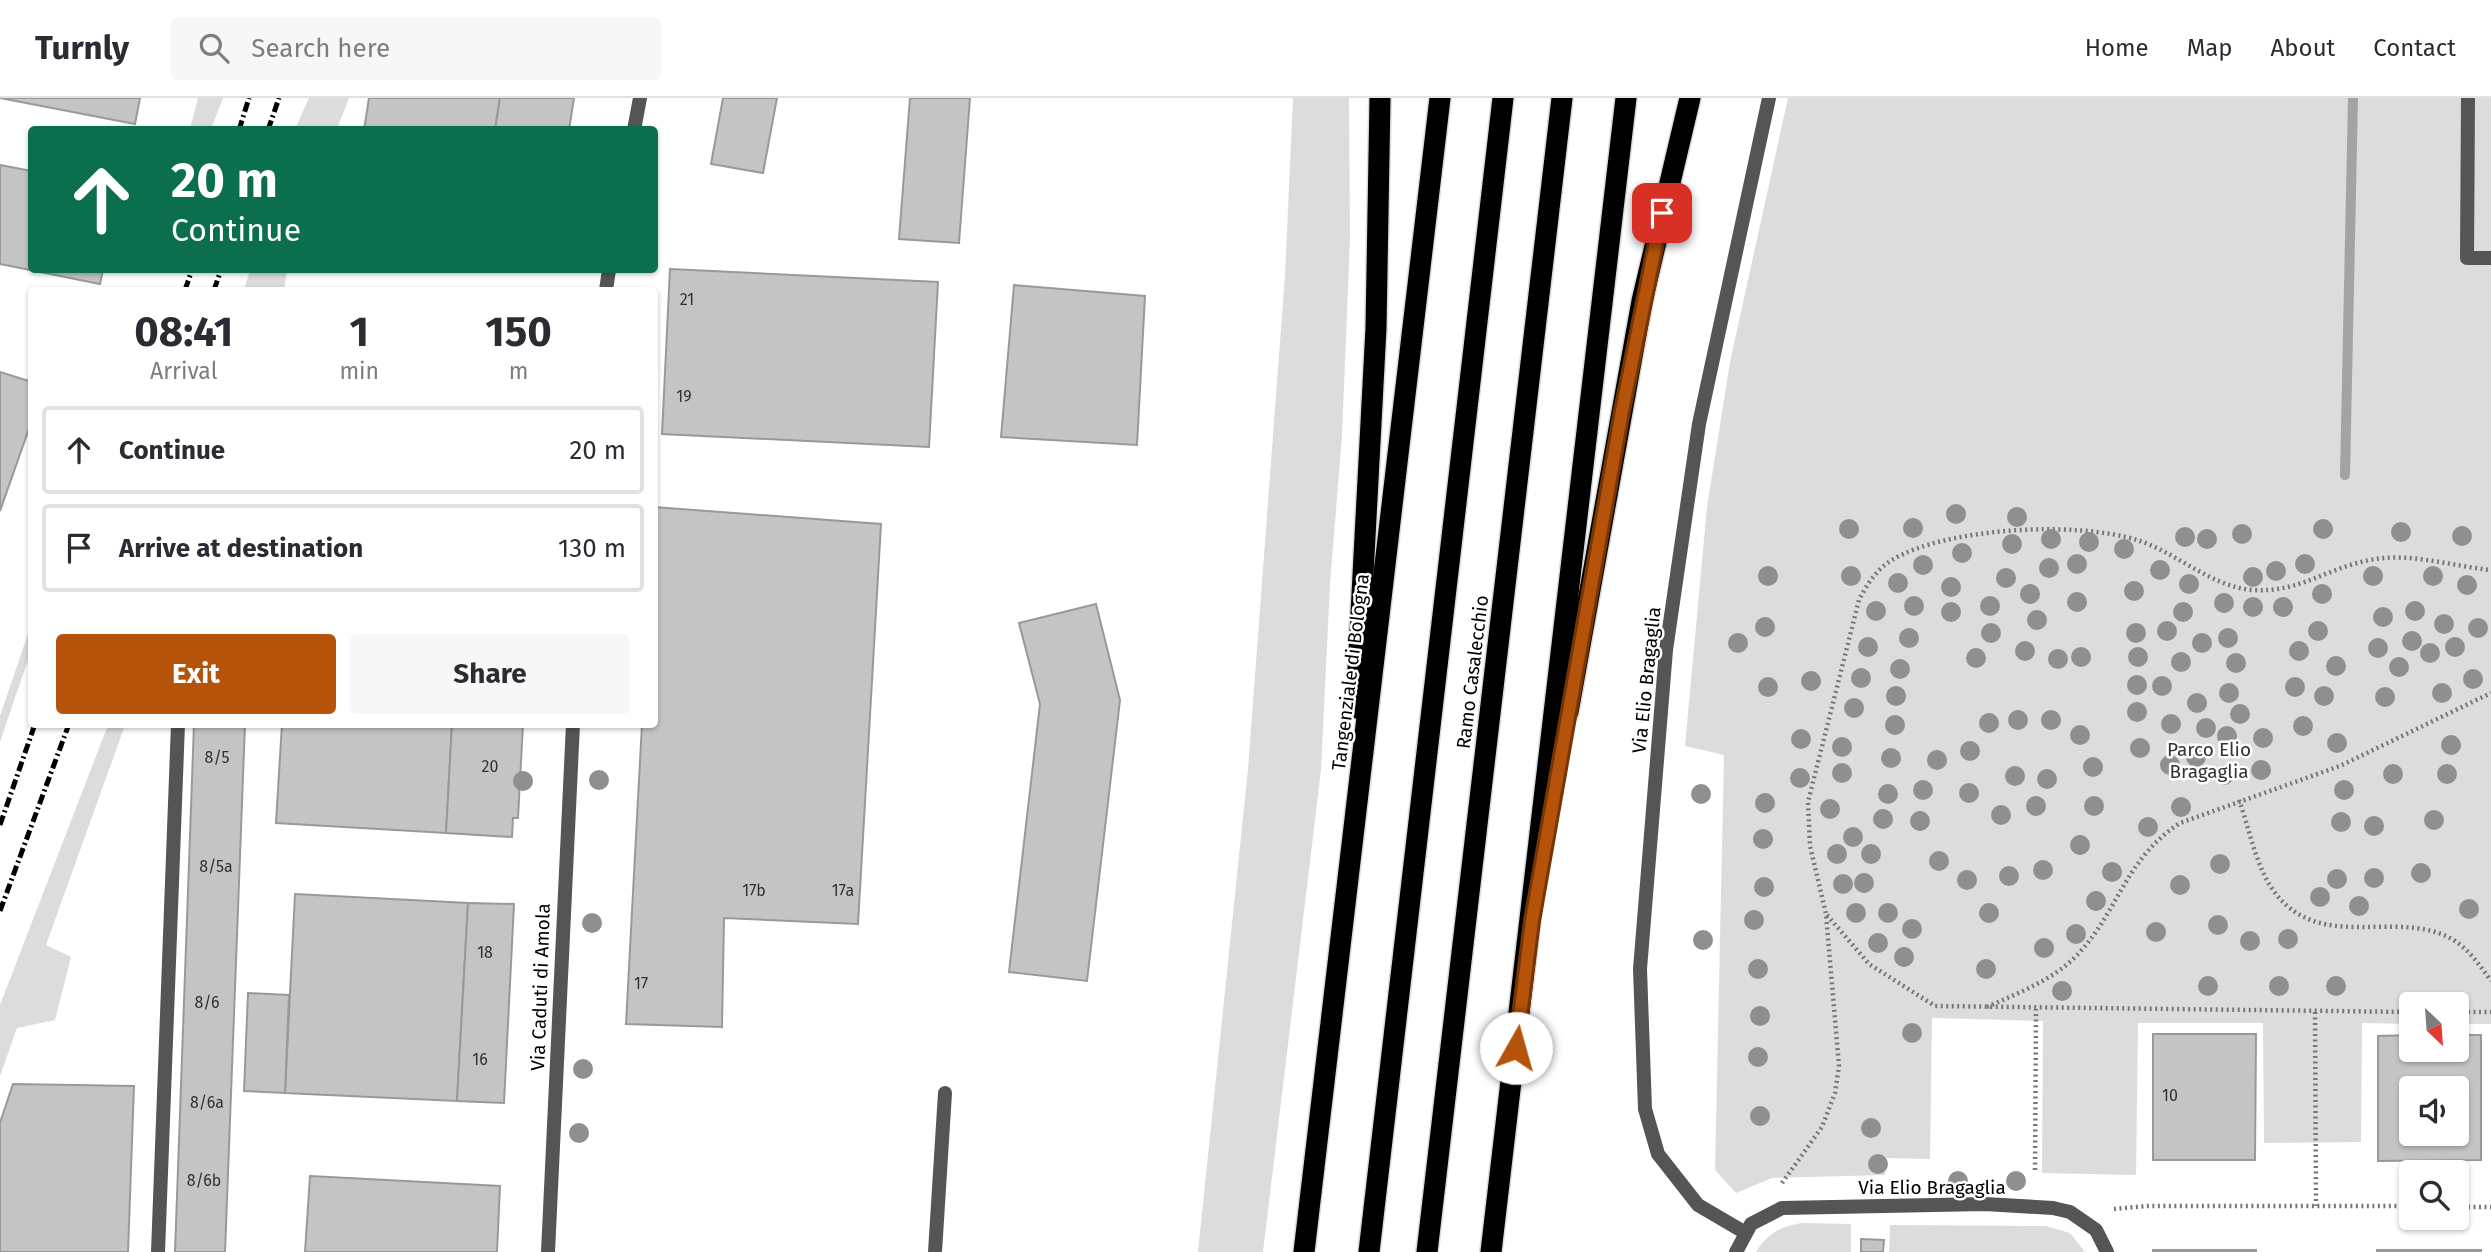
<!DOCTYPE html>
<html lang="en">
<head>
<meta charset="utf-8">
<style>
  :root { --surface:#fff; --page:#f7f7f7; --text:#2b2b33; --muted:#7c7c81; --line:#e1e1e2; --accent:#b45309 }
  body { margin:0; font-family:"Fira Sans",sans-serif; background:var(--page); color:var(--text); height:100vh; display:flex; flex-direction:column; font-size:26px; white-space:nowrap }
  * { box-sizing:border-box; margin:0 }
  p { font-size:23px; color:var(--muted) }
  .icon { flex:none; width:38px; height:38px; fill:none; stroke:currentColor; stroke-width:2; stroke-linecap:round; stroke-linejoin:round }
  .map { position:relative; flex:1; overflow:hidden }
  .panel { position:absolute; left:28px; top:189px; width:630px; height:441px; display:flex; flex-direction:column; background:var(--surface); border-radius:7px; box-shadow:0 2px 5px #0004 }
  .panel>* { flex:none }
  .hud { position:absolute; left:28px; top:28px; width:630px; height:147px; border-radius:7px; box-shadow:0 2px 5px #0004; background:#0b6e4f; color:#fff; overflow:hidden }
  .needle { width:46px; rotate:155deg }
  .buttons { position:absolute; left:2399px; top:894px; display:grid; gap:14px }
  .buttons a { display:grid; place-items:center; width:70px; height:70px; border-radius:7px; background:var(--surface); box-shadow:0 2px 5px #0004; font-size:35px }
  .pin { position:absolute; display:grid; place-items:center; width:60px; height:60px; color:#fff; margin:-30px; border-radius:14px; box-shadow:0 4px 10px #0006 }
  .me { position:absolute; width:77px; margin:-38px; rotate:7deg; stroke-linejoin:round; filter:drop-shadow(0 0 5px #0008) }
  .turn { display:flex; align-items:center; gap:24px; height:147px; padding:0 28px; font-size:32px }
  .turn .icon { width:91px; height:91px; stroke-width:2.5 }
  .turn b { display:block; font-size:49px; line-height:60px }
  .eta { display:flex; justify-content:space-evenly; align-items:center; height:119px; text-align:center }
  .eta b { font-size:42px; font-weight:700; line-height:49px }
  .primary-button { display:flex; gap:14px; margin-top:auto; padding:14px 28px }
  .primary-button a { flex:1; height:80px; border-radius:7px; background:var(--accent); color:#fff; font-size:28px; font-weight:700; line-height:80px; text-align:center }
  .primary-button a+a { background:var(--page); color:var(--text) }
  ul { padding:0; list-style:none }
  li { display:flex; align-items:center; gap:21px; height:88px; margin:0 14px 10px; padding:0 14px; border:4px solid var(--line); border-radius:7px }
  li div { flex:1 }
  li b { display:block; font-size:26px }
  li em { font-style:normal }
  header { display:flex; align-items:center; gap:42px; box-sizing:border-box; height:98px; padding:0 35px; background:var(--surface); border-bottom:2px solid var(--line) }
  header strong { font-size:33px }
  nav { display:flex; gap:38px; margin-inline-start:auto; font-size:24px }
  .search { width:490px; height:63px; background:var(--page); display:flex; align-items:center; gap:18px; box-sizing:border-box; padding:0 24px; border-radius:7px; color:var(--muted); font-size:26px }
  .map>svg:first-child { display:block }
</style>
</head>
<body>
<header>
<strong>Turnly</strong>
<div class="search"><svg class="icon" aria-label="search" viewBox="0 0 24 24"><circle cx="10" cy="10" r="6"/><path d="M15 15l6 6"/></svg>Search here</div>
<nav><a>Home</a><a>Map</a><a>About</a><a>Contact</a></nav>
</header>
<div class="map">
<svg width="2491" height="1154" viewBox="0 0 2491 1154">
  <rect width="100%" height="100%" fill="#fff"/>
  <g fill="#dcdcdc">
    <polygon points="198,0 223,0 211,31 190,31"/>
    <polygon points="309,0 349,0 337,31 295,31"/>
    <polygon points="1293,0 1349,0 1350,141 1342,337 1330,486 1321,672 1263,1154 1198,1154 1248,671 1285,177"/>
    <polygon points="1788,0 2491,0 2491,926 2457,926 2457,906 2412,906 2411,926 2362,925 2361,1044 2264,1045 2263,925 2138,925 2136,1077 2042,1075 2043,923 1932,920 1930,1061 1886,1060 1885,1077 1772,1080 1736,1095 1715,1072 1724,657 1685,648 1707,409 1730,264"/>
    <polygon points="250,172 287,172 284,192 244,192"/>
    <polygon points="31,527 31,553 0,644 0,618"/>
    <polygon points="108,627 125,627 46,847 71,859 55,922 17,930 0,978 0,907"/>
    <path d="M 1802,1125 L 1851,1126 L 1851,1154 L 1756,1154 C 1767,1136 1781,1128 1802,1125 Z"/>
    <polygon points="1890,1127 2046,1128 2070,1135 2085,1154 1889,1154"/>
  </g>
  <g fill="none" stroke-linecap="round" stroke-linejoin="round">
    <polyline stroke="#a3a3a3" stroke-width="10" points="2345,377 2353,0"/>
  </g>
  <g fill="#c4c4c4" stroke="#999" stroke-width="2" fill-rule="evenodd">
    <polygon points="0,0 140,0 135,26"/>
    <polygon points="369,0 500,0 495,32 364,32"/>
    <polygon points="500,0 574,0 569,32 495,32"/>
    <polygon points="723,0 777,0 763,75 711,66"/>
    <polygon points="910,0 970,0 959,145 899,141"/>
    <polygon points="0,67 32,73 32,172 103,172 100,186 0,166"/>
    <polygon points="670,171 938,184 929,349 662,336"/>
    <polygon points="1014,187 1145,198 1137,347 1001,339"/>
    <polygon points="0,274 32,284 32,322 0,413"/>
    <polygon points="654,409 881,426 858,826 724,820 722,929 626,926 642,626 654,626"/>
    <polygon points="1096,506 1120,602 1087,883 1009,874 1040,606 1019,525"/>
    <polygon points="194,626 245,626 225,1154 175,1154"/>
    <polygon points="282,626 452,626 446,735 276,725"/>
    <polygon points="452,626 523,626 518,720 513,720 512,739 446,735"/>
    <polygon points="295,796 468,805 457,1003 285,995"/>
    <polygon points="468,805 514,806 504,1005 457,1003"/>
    <polygon points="248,895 289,897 285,995 244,993"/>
    <polygon points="2153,936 2256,936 2255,1062 2153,1062"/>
    <path d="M 2412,937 L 2412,952 L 2457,952 L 2457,937 L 2481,937 L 2481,1062 L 2378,1063 L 2378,938 ZM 2412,990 L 2457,990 L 2457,1036 L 2412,1036 Z"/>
    <polygon points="13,986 134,988 128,1154 0,1154 0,1025"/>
    <polygon points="310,1078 500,1088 497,1154 305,1154"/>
    <polygon points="1861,1141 1884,1142 1883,1154 1861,1154"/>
    <rect x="2153" y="1152" width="103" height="2"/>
    <rect x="2377" y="1152" width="104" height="2"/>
  </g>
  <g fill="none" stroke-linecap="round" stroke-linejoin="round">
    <g stroke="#dbdbdb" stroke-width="24">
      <g id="motorway">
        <polyline points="1356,610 1376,230 1380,0"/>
        <polyline points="1568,614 1642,203 1690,0"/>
        <polyline points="1304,1154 1440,0"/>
        <polyline points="1369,1154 1503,0"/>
        <polyline points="1427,1154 1562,0"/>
        <polyline points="1491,1154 1626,0"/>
      </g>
    </g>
    <g stroke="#777" stroke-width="4.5" stroke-dasharray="2 3.5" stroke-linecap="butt">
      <path d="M 2239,702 C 2250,732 2256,771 2276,796 C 2321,853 2390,813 2446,838 C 2466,847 2479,866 2491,883"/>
      <polyline points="1827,817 1869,866 1935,908 2412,914"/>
      <path d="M 1987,909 C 2020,894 2054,882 2079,855 C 2119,812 2125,761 2180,725 L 2340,668 L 2491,595"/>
      <polyline points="2315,914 2316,1108"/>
      <polyline points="2457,914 2491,914"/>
      <polyline points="2035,1072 2036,911"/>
      <path d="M 1782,1085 L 1822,1029 L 1835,995 L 1839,968 L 1826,816 L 1810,748 L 1808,704 L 1859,502 C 1867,486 1877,471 1892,462 C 1947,429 2077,423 2137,442 C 2176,454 2211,489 2253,492 C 2299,495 2327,470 2370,462 C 2410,454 2451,468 2491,472"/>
      <polyline points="2457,1109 2491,1109"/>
      <polyline points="2114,1111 2147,1108 2412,1108"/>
    </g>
    <g stroke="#555" stroke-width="14">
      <polyline points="2468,0 2467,160 2491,160"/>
      <polyline points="158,1154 178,626"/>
      <polyline points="935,1154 945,995"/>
    </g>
    <g stroke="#555" stroke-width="14">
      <polyline points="634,32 640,0"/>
      <polyline points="606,192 609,172"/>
      <polyline points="1744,1134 1698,1107 1658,1056 1645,1011 1640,871 1666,552 1699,326 1769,0"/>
      <polyline points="548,1154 573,626"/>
      <polyline points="1736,1154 1751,1126 1782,1110 1985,1106 2053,1110 2070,1114 2096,1132 2107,1154"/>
    </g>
    <use href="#motorway" stroke="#000" stroke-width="21"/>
    <g stroke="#000" stroke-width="5" stroke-dasharray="10 3.5 2 3.5" stroke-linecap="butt">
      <polyline points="239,32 249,0"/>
      <polyline points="268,32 279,0"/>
      <polyline points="185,192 192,172"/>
      <polyline points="214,192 221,172"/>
      <polyline points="0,727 35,626"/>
      <polyline points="0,813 69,626"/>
    </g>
  </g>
  <g fill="#8f8f8f">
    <circle cx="1956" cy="416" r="10"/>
    <circle cx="2017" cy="419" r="10"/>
    <circle cx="1913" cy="430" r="10"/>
    <circle cx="1849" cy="431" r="10"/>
    <circle cx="2323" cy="431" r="10"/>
    <circle cx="2401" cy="434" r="10"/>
    <circle cx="2242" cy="436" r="10"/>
    <circle cx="2462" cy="438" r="10"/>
    <circle cx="2185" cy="439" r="10"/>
    <circle cx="2051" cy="441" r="10"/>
    <circle cx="2207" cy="441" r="10"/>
    <circle cx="2089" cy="444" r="10"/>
    <circle cx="2012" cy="446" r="10"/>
    <circle cx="2124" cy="451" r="10"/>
    <circle cx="1962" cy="455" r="10"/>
    <circle cx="2077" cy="466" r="10"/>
    <circle cx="2305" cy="466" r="10"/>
    <circle cx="1923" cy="467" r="10"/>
    <circle cx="2049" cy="470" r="10"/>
    <circle cx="2160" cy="472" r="10"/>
    <circle cx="2276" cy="473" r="10"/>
    <circle cx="1768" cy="478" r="10"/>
    <circle cx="1851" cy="478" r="10"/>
    <circle cx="2373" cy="478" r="10"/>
    <circle cx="2433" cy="478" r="10"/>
    <circle cx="2253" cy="479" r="10"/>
    <circle cx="2006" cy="480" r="10"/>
    <circle cx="1898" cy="485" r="10"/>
    <circle cx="2189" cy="486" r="10"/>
    <circle cx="2467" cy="487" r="10"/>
    <circle cx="1951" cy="489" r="10"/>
    <circle cx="2134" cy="493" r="10"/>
    <circle cx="2030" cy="496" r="10"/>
    <circle cx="2322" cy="496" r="10"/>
    <circle cx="2077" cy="504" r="10"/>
    <circle cx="2224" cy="505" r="10"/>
    <circle cx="1914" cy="508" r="10"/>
    <circle cx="1990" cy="508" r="10"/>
    <circle cx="2253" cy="509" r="10"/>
    <circle cx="2283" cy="509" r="10"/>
    <circle cx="1876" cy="513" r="10"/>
    <circle cx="2415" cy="513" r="10"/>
    <circle cx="1951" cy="514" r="10"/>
    <circle cx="2183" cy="514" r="10"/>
    <circle cx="2383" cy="519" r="10"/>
    <circle cx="2037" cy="522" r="10"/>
    <circle cx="2444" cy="526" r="10"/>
    <circle cx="1765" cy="529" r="10"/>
    <circle cx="2478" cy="530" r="10"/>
    <circle cx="2167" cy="533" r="10"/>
    <circle cx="2318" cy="533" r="10"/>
    <circle cx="1991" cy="535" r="10"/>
    <circle cx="2136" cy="535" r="10"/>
    <circle cx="1909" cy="540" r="10"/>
    <circle cx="2228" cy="540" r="10"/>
    <circle cx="2412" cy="543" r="10"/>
    <circle cx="1738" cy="545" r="10"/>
    <circle cx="2202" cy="545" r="10"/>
    <circle cx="1868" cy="549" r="10"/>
    <circle cx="2455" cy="549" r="10"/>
    <circle cx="2378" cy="550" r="10"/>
    <circle cx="2025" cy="553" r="10"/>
    <circle cx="2299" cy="553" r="10"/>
    <circle cx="2430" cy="555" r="10"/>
    <circle cx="2081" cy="559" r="10"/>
    <circle cx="2138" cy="559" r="10"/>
    <circle cx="1976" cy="560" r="10"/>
    <circle cx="2058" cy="561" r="10"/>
    <circle cx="2181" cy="564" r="10"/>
    <circle cx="2236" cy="565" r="10"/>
    <circle cx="2336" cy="568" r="10"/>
    <circle cx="2399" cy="569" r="10"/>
    <circle cx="1900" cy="571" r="10"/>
    <circle cx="1861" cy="580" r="10"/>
    <circle cx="2473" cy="581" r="10"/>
    <circle cx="1811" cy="583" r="10"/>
    <circle cx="2137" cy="587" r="10"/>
    <circle cx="2162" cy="588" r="10"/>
    <circle cx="1768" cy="589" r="10"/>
    <circle cx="2295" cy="589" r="10"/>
    <circle cx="2229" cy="595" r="10"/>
    <circle cx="2442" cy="595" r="10"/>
    <circle cx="1896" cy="598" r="10"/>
    <circle cx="2324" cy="598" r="10"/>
    <circle cx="2385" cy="599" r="10"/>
    <circle cx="2197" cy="605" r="10"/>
    <circle cx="1854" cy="610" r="10"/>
    <circle cx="2137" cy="614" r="10"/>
    <circle cx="2240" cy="616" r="10"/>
    <circle cx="2018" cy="622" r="10"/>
    <circle cx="2051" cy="622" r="10"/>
    <circle cx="1989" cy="625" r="10"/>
    <circle cx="2171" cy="626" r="10"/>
    <circle cx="1895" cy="627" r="10"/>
    <circle cx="2303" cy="628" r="10"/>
    <circle cx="2206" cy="630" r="10"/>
    <circle cx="2080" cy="637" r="10"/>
    <circle cx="2227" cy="638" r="10"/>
    <circle cx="2263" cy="640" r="10"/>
    <circle cx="1801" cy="641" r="10"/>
    <circle cx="2337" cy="645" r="10"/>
    <circle cx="2451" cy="647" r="10"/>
    <circle cx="1842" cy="649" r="10"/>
    <circle cx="2140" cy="650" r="10"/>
    <circle cx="1970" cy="653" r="10"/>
    <circle cx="2196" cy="659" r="10"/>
    <circle cx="1891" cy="660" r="10"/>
    <circle cx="1937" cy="662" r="10"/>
    <circle cx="2170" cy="667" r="10"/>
    <circle cx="2093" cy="669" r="10"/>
    <circle cx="2261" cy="672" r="10"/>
    <circle cx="1842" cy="675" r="10"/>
    <circle cx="2393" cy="676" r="10"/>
    <circle cx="2447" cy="676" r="10"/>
    <circle cx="2224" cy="677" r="10"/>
    <circle cx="2015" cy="678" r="10"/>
    <circle cx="1800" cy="680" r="10"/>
    <circle cx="2047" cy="681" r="10"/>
    <circle cx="599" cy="682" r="10"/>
    <circle cx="523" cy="683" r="10"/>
    <circle cx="1923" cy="692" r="10"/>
    <circle cx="2344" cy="692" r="10"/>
    <circle cx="1969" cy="695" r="10"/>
    <circle cx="1701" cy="696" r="10"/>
    <circle cx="1888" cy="696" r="10"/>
    <circle cx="1765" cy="705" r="10"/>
    <circle cx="2036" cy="708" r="10"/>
    <circle cx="2094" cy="708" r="10"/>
    <circle cx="2181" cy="709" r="10"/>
    <circle cx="1830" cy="711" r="10"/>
    <circle cx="2001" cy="717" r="10"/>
    <circle cx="1883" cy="721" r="10"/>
    <circle cx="2434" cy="722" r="10"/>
    <circle cx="1920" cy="723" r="10"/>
    <circle cx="2341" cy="724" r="10"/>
    <circle cx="2374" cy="728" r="10"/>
    <circle cx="2148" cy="729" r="10"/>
    <circle cx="1853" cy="739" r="10"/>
    <circle cx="1763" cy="741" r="10"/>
    <circle cx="2080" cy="747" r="10"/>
    <circle cx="1837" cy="756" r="10"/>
    <circle cx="1871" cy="756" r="10"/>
    <circle cx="1939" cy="763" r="10"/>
    <circle cx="2220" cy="766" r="10"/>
    <circle cx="2043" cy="772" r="10"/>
    <circle cx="2112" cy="774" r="10"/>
    <circle cx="2421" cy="775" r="10"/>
    <circle cx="2009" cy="778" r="10"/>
    <circle cx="2374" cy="780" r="10"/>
    <circle cx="2337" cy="781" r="10"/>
    <circle cx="1967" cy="782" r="10"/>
    <circle cx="1864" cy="785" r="10"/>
    <circle cx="1843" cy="786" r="10"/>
    <circle cx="2180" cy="787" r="10"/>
    <circle cx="1764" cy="789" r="10"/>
    <circle cx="2320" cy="799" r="10"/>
    <circle cx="2096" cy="803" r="10"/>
    <circle cx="2359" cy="808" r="10"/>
    <circle cx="2469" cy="811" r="10"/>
    <circle cx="1856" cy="815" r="10"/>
    <circle cx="1888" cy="815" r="10"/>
    <circle cx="1989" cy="815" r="10"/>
    <circle cx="1754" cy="822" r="10"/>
    <circle cx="592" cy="825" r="10"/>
    <circle cx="2218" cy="827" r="10"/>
    <circle cx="1912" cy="831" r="10"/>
    <circle cx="2156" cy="834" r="10"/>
    <circle cx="2076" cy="836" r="10"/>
    <circle cx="2288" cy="841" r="10"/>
    <circle cx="1703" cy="842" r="10"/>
    <circle cx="2250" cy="843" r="10"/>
    <circle cx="1878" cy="845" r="10"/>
    <circle cx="2044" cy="850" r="10"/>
    <circle cx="1904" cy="859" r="10"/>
    <circle cx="1758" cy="871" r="10"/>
    <circle cx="1986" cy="871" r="10"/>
    <circle cx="2208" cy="888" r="10"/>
    <circle cx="2279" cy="888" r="10"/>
    <circle cx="2336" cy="888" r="10"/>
    <circle cx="2062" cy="893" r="10"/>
    <circle cx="1760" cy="918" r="10"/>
    <circle cx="1912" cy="935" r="10"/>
    <circle cx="1758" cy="959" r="10"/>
    <circle cx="583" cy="971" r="10"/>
    <circle cx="1760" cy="1018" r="10"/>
    <circle cx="1871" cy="1030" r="10"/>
    <circle cx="579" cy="1035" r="10"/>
    <circle cx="1878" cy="1066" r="10"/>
    <circle cx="1958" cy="1083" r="10"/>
    <circle cx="2016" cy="1083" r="10"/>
  </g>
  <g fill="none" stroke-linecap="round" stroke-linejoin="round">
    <g stroke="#753606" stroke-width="18">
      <polyline id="route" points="1516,950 1532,823 1622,313 1662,115"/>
    </g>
    <use href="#route" stroke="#b45309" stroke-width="12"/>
  </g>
  <g text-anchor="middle" stroke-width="5" stroke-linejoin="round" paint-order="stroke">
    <g font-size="16" fill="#313131">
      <text x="687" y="207">21</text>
      <text x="684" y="304">19</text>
      <text x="217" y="665">8/5</text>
      <text x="490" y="674">20</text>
      <text x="216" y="774">8/5a</text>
      <text x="754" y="798">17b</text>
      <text x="843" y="798">17a</text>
      <text x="485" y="860">18</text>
      <text x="641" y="891">17</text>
      <text x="207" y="910">8/6</text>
      <text x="480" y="967">16</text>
      <text x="2170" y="1003">10</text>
      <text x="207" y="1010">8/6a</text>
      <text x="204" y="1088">8/6b</text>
    </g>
    <g font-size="19" fill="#000" stroke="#fff">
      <text transform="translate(1350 574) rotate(-83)" y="7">Tangenziale di Bologna</text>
      <text transform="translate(1472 574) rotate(-83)" y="7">Ramo Casalecchio</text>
      <text transform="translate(1646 582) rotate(-84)" y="7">Via Elio Bragaglia</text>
      <text transform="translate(540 889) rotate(-88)" y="7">Via Caduti di Amola</text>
      <text x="1932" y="1096">Via Elio Bragaglia</text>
    </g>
    <g font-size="19" fill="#333" stroke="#fff">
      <text x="2209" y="658">Parco Elio<tspan x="2209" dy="22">Bragaglia</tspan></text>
    </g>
  </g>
</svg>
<div class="buttons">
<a><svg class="needle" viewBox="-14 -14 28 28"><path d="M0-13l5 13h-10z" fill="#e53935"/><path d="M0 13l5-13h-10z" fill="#7c7c81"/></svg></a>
<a><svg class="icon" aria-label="sound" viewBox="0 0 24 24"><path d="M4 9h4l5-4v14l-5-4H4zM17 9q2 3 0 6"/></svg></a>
<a><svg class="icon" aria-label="search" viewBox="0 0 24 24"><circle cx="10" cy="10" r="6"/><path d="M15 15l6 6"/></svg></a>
</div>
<div class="pin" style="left:1662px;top:115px;background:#d93025"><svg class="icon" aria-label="arrive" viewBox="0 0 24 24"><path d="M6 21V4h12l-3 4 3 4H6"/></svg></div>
<svg class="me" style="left:1516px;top:950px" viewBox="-20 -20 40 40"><circle r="19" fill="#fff"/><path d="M0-13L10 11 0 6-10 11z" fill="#b45309"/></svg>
<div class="hud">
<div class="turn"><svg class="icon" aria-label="ahead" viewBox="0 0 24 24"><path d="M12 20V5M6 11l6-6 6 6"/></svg><div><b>20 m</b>Continue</div></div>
</div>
<section class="panel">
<div class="eta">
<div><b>08:41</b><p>Arrival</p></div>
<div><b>1</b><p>min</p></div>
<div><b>150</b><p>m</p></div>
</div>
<ul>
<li><svg class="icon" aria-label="ahead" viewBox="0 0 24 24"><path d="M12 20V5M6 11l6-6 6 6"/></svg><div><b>Continue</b></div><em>20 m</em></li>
<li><svg class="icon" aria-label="arrive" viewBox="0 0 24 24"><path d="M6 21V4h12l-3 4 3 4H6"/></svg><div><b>Arrive at destination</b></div><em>130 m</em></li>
</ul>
<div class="primary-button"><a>Exit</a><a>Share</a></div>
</section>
</div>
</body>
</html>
